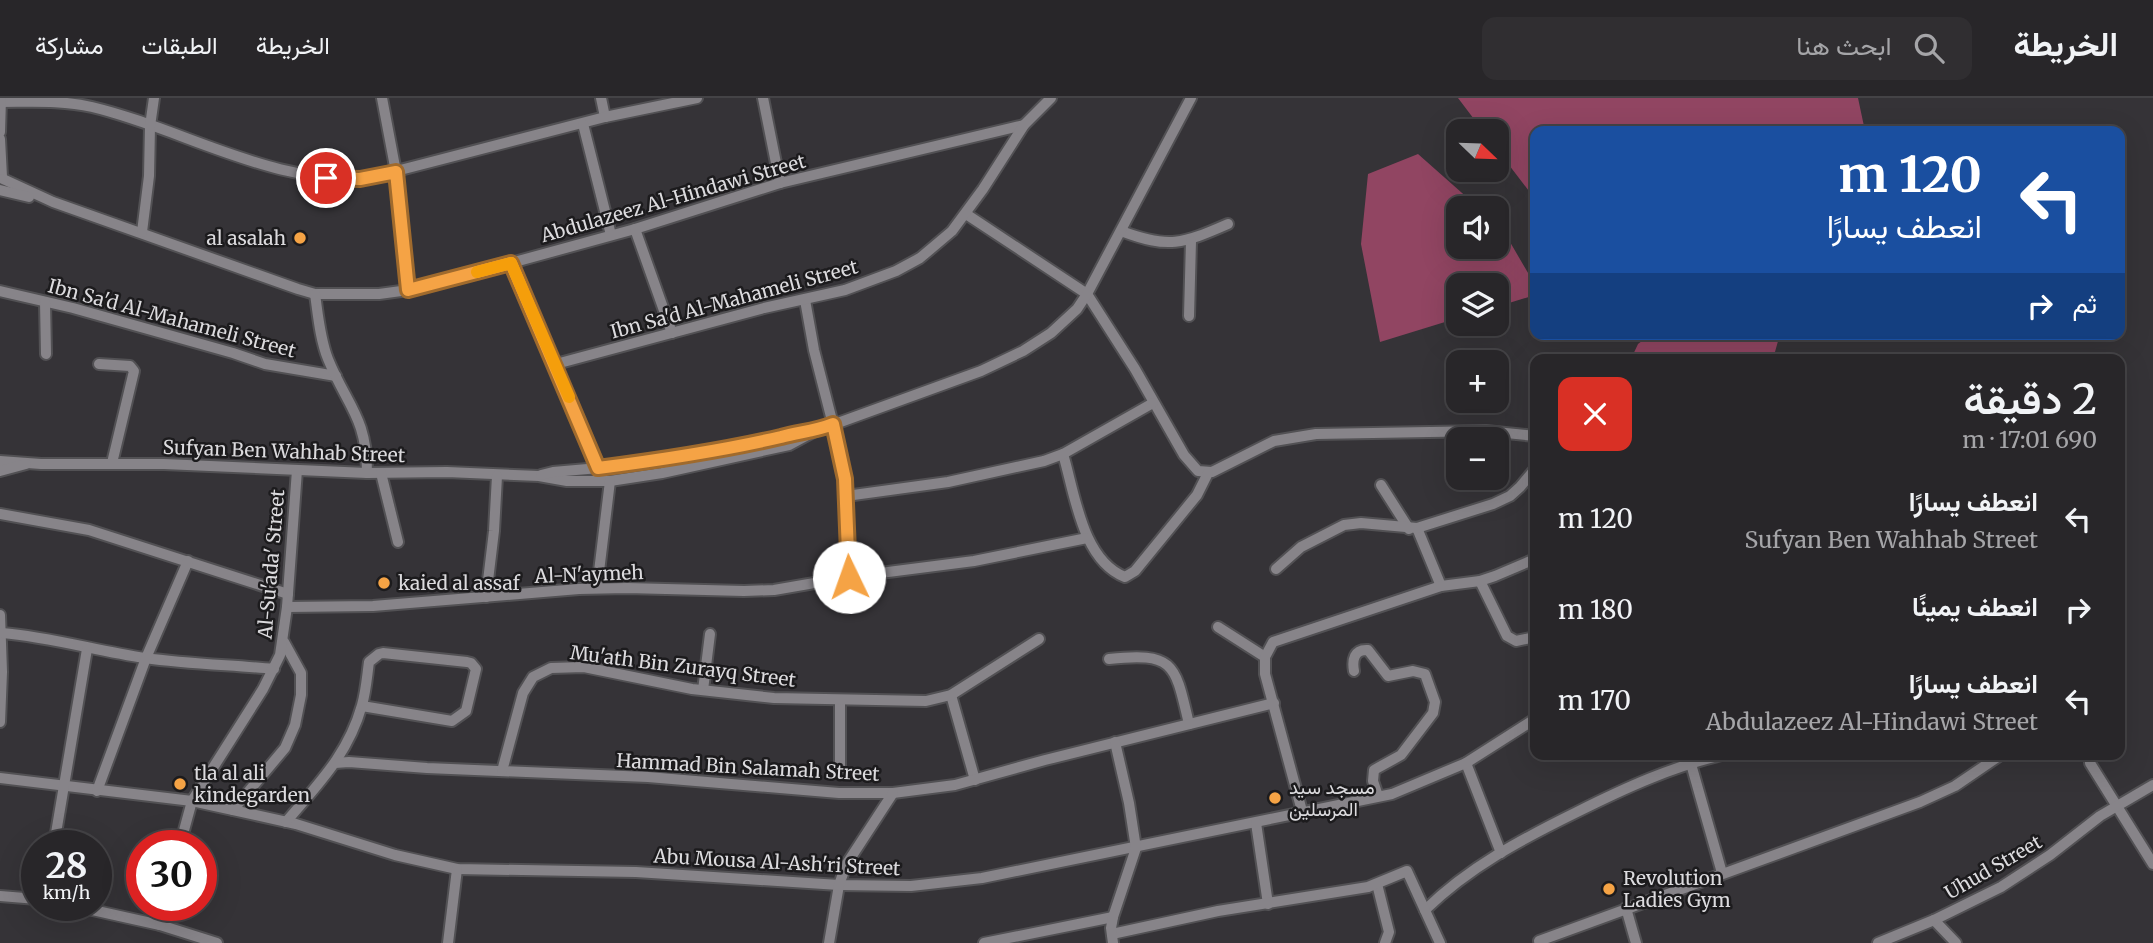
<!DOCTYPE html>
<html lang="ar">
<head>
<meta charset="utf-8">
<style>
  :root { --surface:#282629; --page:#302e31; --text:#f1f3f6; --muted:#a5a5a8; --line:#444346 }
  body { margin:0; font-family:Merriweather,Vazirmatn,serif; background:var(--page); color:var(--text); direction:rtl; height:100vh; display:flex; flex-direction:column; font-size:26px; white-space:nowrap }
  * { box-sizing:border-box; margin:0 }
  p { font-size:23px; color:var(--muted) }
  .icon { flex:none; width:38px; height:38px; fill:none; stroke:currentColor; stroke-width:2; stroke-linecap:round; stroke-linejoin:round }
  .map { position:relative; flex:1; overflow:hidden; direction:ltr }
  .sheet { position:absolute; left:1530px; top:256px; width:595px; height:406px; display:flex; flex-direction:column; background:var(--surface); border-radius:14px; box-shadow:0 7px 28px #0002,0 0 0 2px var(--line); direction:rtl }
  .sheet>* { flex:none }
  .hud { position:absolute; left:1530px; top:28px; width:595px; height:214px; border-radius:14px; box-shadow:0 7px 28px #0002,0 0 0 2px var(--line); direction:rtl; background:#1a4fa0; color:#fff; overflow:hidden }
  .needle { width:46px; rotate:113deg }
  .fabs { position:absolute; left:1446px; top:21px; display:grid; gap:14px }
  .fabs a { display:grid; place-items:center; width:63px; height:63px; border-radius:14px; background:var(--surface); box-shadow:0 7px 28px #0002,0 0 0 2px var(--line); font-size:35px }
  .speed { position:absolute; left:21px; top:732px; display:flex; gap:14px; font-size:35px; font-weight:700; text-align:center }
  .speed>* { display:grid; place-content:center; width:91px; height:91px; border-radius:50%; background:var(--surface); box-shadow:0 7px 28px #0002,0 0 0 2px var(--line); line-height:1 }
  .speed small { font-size:18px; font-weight:400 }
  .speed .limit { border:10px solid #d22; background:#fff; color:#111 }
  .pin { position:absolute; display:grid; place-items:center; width:60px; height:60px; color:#fff; margin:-30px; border:4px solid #fff; border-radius:50%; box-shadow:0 2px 7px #0007 }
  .me { position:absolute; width:77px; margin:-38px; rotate:357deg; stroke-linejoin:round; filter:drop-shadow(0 0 5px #0008) }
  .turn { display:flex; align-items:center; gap:24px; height:147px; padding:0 28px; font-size:32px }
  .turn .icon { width:91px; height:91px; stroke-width:2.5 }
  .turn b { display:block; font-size:49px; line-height:60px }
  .then { display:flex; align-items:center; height:66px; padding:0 28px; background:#0003; gap:14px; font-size:26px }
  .round { display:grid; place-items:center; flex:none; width:74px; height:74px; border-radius:14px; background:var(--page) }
  .head { display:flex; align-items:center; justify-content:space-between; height:119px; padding:0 28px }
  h1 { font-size:42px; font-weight:600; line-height:52px }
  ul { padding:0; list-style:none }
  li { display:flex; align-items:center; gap:21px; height:91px; padding:0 28px }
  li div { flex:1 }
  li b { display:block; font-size:26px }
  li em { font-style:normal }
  header { display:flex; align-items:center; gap:42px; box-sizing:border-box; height:98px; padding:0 35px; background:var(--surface); border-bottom:2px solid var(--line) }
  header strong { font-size:33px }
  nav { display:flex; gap:38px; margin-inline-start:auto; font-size:24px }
  .search { width:490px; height:63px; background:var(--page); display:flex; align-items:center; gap:18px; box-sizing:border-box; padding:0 24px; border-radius:14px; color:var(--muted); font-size:26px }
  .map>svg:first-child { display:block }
</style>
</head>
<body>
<header>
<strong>الخريطة</strong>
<div class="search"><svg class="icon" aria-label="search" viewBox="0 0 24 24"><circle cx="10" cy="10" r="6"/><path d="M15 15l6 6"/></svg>ابحث هنا</div>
<nav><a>الخريطة</a><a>الطبقات</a><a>مشاركة</a></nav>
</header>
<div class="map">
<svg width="2153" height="845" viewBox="0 0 2153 845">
  <rect width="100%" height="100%" fill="#353337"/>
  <g fill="#914562">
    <polygon points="1458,0 1858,0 1865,33 1535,33 1535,101 1496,50 1496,33 1483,33"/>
    <polygon points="1418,56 1479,110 1458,110 1458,149 1496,149 1496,126 1503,132 1535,187 1535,197 1496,209 1496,187 1458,187 1458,220 1380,244 1361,146 1368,76"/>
    <polygon points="1651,236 1780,236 1773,261 1631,261 1638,246"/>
  </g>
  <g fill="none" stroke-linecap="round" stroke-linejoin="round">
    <g stroke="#525154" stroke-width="14">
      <g id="minor">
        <polyline points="382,0 396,74 408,192"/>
        <polyline points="601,0 605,19"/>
        <polyline points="763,0 780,85"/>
        <path d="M 1,4 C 31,4 63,2 92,9 C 185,31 279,92 377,78 L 605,19 L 697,0"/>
        <polyline points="583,26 611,137"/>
        <polyline points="0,34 1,0"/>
        <polyline points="0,41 2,79"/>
        <polyline points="3,81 53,104 298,191 315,196 379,196 416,191 635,131 780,85 1024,27"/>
        <polyline points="0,92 29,99"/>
        <polyline points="966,116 1087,196 1135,271 1184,357 1198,373 1212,374 1274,343 1316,336 1486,333 1535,338"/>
        <polyline points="635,131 672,235"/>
        <path d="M 1121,133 C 1169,151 1182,146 1228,126"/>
        <polyline points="142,134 149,78 150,28 154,0"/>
        <polyline points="511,165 599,370"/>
        <polyline points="0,193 73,210 233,255 265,266 336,278"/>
        <path d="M 315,196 C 318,217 320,241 328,261 C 347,308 367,319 367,375"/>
        <polyline points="805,202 814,252 841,358 845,381 849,479"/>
        <polyline points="45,204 46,256"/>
        <polyline points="1189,218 1191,143"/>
        <polyline points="99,266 130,268 134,273 112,365"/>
        <polyline points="556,266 764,210 845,192 896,173 920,160 952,133 983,91 1024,27 1051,0"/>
        <path d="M 1063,356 C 1075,396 1082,462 1125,479 L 1135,473 L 1197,397 L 1208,375"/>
        <polyline points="0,363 41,366 164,366 367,375 447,374 539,378 567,383 610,383 662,375 789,347 813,334 981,273 1023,253 1051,235 1077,211 1087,196 1191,0"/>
        <polyline points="0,373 26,366"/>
        <polyline points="381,375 398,444"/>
        <polyline points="541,377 553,374 599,370 701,355 808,334"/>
        <polyline points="1381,387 1409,431"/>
        <polyline points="846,398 948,384 1044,363 1063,356 1153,305"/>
        <polyline points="0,416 89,432 288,496"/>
        <polyline points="1417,430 1441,488"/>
        <polyline points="1276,471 1301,449 1344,427 1361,425 1417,430 1493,406 1510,398 1520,389 1535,371"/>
        <polyline points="1480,483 1507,538 1516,543 1535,539"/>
        <polyline points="597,490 610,383"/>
        <polyline points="486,499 494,433 497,378"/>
        <polyline points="287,509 373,508 579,491 627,490 744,493 774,492 849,479 974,463 1087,440"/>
        <polyline points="0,517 2,574 0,624"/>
        <polyline points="1218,529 1265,559"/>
        <path d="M 2,535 C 51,539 97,553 145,560 C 188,566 231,567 274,571"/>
        <path d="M 1109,561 C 1175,554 1175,566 1189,626"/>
        <path d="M 1354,573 C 1352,562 1354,551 1368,552 L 1388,578 L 1413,573 L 1425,576 L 1435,604 L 1433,615 L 1401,657 L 1374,672 L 1373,683 L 1378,698"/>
        <polyline points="703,592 710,536"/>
        <polyline points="951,597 975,682"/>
        <polyline points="335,665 349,664 427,670 648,679 839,695 893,695 955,687 1045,662 1274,605"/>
        <polyline points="1466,665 1501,755"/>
        <polyline points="2090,665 2153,766"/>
        <polyline points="1691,666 1722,775"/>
        <polyline points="840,671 840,603"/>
        <polyline points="502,673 523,595 533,579 551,570 584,569 692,591 774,600 926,603 951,597 1039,541"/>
        <polyline points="0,680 192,703 296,726 395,757 457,771 636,774 839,787 911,788 982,780 1392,696 1466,665 1535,621"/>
        <polyline points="97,693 146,560 188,463"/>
        <polyline points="233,712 285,650 295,627 301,597 301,575 284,544"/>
        <polyline points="1302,713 1265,576 1265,559 1273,544 1441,488 1480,483 1495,478 1535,461"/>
        <path d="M 286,724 C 318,686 348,657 362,607 C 366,593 367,578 369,564 L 379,556 L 383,555 L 467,564 L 471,565 L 476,571 L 466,613 L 452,623 L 362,608"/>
        <polyline points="1256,725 1268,806"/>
        <polyline points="54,747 87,551"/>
        <polyline points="180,747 192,703 263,591 280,557 287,509 297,372"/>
        <polyline points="1377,786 1389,834 1385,845"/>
        <polyline points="0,798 37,801"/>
        <polyline points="70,807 160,827 217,845"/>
        <polyline points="1626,810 1636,845"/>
        <path d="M 1425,812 C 1469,769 1522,741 1577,714 C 1625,690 1673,668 1726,656"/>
        <polyline points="1934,822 1956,845"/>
        <polyline points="160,827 164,807"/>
        <polyline points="1112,836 1218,813 1368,789 1407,773 1440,845"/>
        <polyline points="1539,843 1920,704 1955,688 2002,656"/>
        <polyline points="448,845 457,771"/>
        <polyline points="829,845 839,787 846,767 893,695"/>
        <polyline points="984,845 1113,819"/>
        <polyline points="1113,845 1111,830 1113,819 1136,750 1129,705 1115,644"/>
        <polyline points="1878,845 1934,822 2001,789 2050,757 2100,718 2153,687"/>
      </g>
    </g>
    <use href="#minor" stroke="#878489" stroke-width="10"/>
  </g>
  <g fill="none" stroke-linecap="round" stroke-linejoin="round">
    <g stroke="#9f6a2d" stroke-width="18">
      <path id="route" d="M 326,80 L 360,81 L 396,74 L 408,192 L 511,165 L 598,370 C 660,362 721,353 781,339 C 799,334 816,333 833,326 L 845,381 L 849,479"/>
    </g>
    <use href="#route" stroke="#f5a345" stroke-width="12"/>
    <polyline stroke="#f59e0b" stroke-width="12" points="477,174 511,165 569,299"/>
  </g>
  <g fill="#f5a345" stroke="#1c1b1d" stroke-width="2.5">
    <circle cx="300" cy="140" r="7"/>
    <circle cx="384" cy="485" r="7"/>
    <circle cx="180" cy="686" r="7"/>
    <circle cx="1275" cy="700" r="7"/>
    <circle cx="1609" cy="791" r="7"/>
  </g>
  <g text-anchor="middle" stroke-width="5" stroke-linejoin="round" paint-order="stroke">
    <g font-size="19" fill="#dcdbde" stroke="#1c1b1d">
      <text transform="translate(673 100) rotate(-16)" y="7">Abdulazeez Al-Hindawi Street</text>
      <text transform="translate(734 201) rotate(-15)" y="7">Ibn Sa'd Al-Mahameli Street</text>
      <text transform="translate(172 220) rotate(15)" y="7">Ibn Sa'd Al-Mahameli Street</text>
      <text transform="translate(284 353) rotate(2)" y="7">Sufyan Ben Wahhab Street</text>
      <text transform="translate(271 466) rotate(-85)" y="7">Al-Su'ada' Street</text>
      <text transform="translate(589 476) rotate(-2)" y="7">Al-N'aymeh</text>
      <text transform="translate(683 568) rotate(7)" y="7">Mu'ath Bin Zurayq Street</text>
      <text transform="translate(748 669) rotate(3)" y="7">Hammad Bin Salamah Street</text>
      <text transform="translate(777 764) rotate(3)" y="7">Abu Mousa Al-Ash'ri Street</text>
      <text transform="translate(1993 769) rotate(-30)" y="7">Uhud Street</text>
    </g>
    <g font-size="19" fill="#dcdbde" stroke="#1c1b1d" text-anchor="start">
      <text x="286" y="147" text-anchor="end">al asalah</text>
      <text x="398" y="492">kaied al assaf</text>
      <text x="194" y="682">tla al ali<tspan x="194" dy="22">kindegarden</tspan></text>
      <text x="1289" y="696">مسجد سيد<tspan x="1289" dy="22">المرسلين</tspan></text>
      <text x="1623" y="787">Revolution<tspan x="1623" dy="22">Ladies Gym</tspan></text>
    </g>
  </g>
</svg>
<div class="fabs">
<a><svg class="needle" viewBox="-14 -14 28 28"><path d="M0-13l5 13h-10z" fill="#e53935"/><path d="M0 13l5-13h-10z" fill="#a5a5a8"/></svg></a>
<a><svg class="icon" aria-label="sound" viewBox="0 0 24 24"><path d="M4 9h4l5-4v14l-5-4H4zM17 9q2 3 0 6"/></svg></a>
<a><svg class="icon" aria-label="layers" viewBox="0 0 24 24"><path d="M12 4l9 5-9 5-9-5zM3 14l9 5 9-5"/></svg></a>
<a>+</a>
<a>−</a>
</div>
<div class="speed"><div>28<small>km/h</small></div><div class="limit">30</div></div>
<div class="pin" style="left:326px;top:80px;background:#d93025"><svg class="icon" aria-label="arrive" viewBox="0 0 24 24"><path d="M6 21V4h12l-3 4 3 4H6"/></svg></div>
<svg class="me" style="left:849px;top:479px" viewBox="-20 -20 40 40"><circle r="19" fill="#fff"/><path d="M0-13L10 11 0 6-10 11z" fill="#f5a345"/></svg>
<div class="hud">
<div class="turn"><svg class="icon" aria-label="left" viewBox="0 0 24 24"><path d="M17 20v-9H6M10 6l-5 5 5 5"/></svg><div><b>120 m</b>انعطف يسارًا</div></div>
<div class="then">ثم<svg class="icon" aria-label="right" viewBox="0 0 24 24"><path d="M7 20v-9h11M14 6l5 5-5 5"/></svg></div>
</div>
<section class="sheet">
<div class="head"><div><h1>2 دقيقة</h1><p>690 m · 17:01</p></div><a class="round" style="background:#d93025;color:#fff"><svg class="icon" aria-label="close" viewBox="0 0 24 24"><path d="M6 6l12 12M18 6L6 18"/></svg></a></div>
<ul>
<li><svg class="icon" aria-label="left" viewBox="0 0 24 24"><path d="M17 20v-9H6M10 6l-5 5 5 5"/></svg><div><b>انعطف يسارًا</b><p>Sufyan Ben Wahhab Street</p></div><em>120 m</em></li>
<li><svg class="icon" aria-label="right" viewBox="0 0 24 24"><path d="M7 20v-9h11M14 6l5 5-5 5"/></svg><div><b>انعطف يمينًا</b></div><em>180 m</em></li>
<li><svg class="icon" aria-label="left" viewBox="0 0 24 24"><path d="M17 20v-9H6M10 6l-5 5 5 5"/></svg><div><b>انعطف يسارًا</b><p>Abdulazeez Al-Hindawi Street</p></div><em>170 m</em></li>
</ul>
</section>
</div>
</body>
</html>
